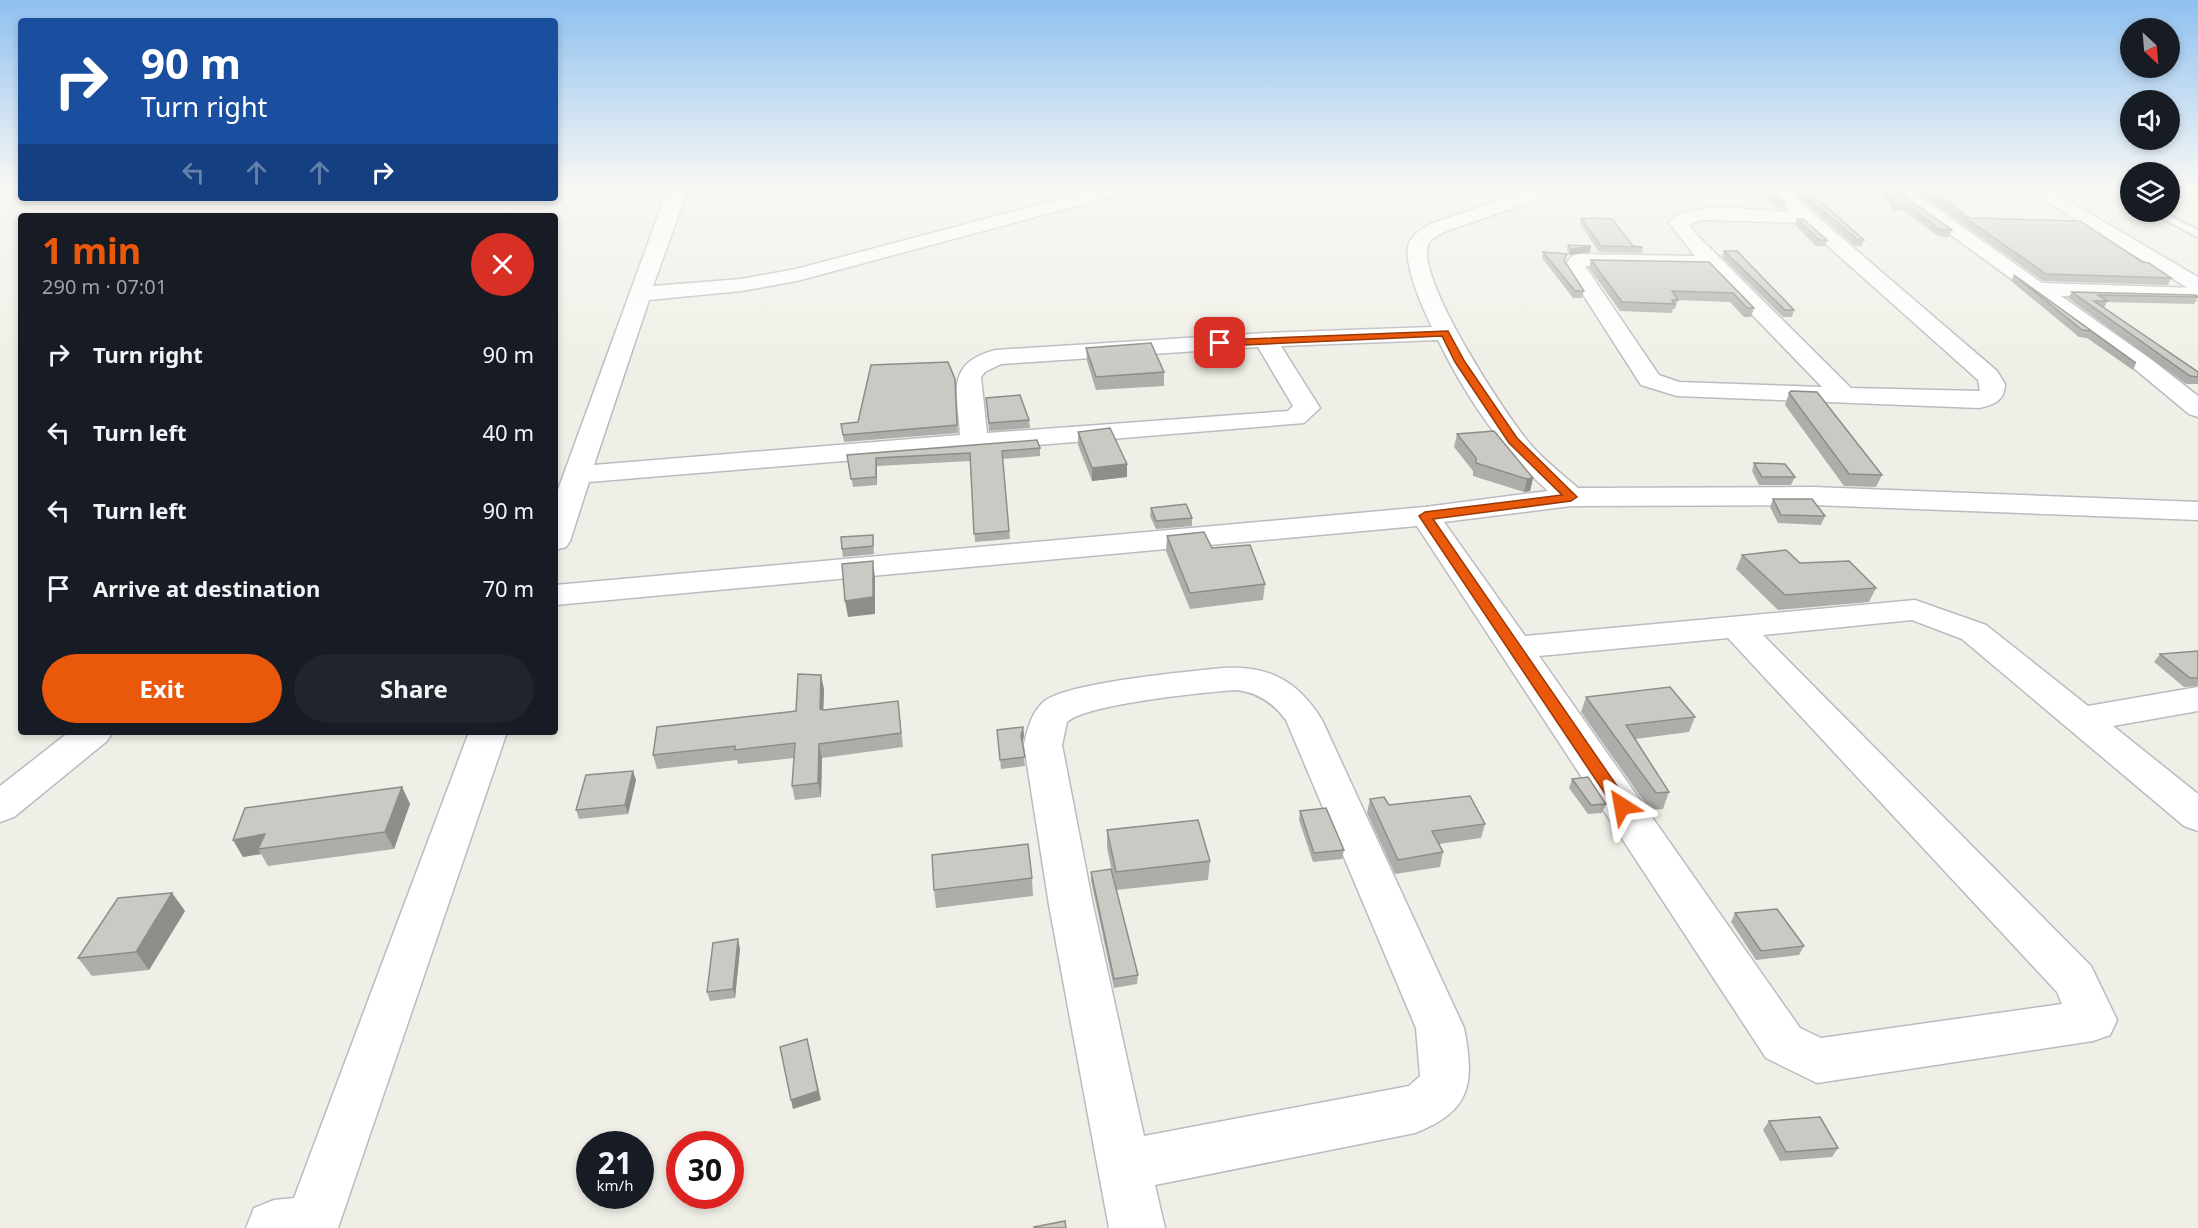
<!DOCTYPE html>
<html lang="en">
<head>
<meta charset="utf-8">
<style>
  :root { --surface:#171b24; --page:#20242c; --text:#f1f3f6; --muted:#9ea1a6; --accent:#ea580c }
  body { margin:0; font-family:"Noto Sans",sans-serif; background:var(--page); color:var(--text); height:100vh; display:flex; flex-direction:column; font-size:22px; white-space:nowrap }
  * { box-sizing:border-box; margin:0 }
  p { font-size:20px; color:var(--muted) }
  .icon { flex:none; width:33px; height:33px; fill:none; stroke:currentColor; stroke-width:2; stroke-linecap:round; stroke-linejoin:round }
  .map { position:relative; flex:1; overflow:hidden }
  .panel { position:absolute; left:18px; top:213px; width:540px; height:522px; display:flex; flex-direction:column; background:var(--surface); border-radius:6px; box-shadow:0 3px 9px #0003 }
  .panel>* { flex:none }
  .top-card { position:absolute; left:18px; top:18px; width:540px; height:183px; border-radius:6px; box-shadow:0 3px 9px #0003; background:#1a4fa0; color:#fff; overflow:hidden }
  .needle { width:39px; rotate:154deg }
  .buttons { position:absolute; left:2120px; top:18px; display:grid; gap:12px }
  .buttons a { display:grid; place-items:center; width:60px; height:60px; border-radius:50%; background:var(--surface); box-shadow:0 3px 9px #0003; font-size:30px }
  .speed { position:absolute; left:576px; top:1131px; display:flex; gap:12px; font-size:30px; font-weight:700; text-align:center }
  .speed>* { display:grid; place-content:center; width:78px; height:78px; border-radius:50%; background:var(--surface); box-shadow:0 3px 9px #0003; line-height:1 }
  .speed small { font-size:15px; font-weight:400 }
  .speed .limit { border:9px solid #d22; background:#fff; color:#111 }
  .pin { position:absolute; display:grid; place-items:center; width:51px; height:51px; color:#fff; margin:-26px; border-radius:12px; box-shadow:0 3px 9px #0006 }
  .me { position:absolute; width:66px; margin:-33px; rotate:326deg; stroke-linejoin:round; filter:drop-shadow(0 0 4px #0008) }
  .turn { display:flex; align-items:center; gap:21px; height:126px; padding:0 24px; font-size:27px }
  .turn .icon { width:78px; height:78px; stroke-width:2.5 }
  .turn b { display:block; font-size:42px; line-height:51px }
  .lanes { display:flex; align-items:center; height:57px; padding:0 24px; background:#0003; justify-content:center; gap:30px; direction:ltr }
  .lanes .off { opacity:.35 }
  .round { display:grid; place-items:center; flex:none; width:63px; height:63px; border-radius:32px; background:var(--page) }
  .overview { display:flex; align-items:center; justify-content:space-between; height:102px; padding:0 24px }
  h1 { font-size:36px; font-weight:700; line-height:45px; color:var(--accent) }
  .button { display:flex; gap:12px; margin-top:auto; padding:12px 24px }
  .button a { flex:1; height:69px; border-radius:36px; background:var(--accent); color:#fff; font-size:24px; font-weight:700; line-height:69px; text-align:center }
  .button a+a { background:var(--page); color:var(--text) }
  ul { padding:0; list-style:none }
  li { display:flex; align-items:center; gap:18px; height:78px; padding:0 24px }
  li div { flex:1 }
  li b { display:block; font-size:22px }
  li em { font-style:normal }
  .map>svg:first-child { display:block }
</style>
</head>
<body>
<div class="map">
<svg width="2198" height="1228" viewBox="0 0 2198 1228">
  <rect width="100%" height="100%" fill="#f0efe7"/>
  <g fill="none" stroke-linecap="round" stroke-linejoin="round">
    <g stroke="#b9bbc0" stroke-width="4">
      <g id="lane">
        <polygon points="2108,189 2119,189 2130,195 2130,201"/>
        <polygon points="2150,212 2161,212 2198,230 2198,237"/>
      </g>
    </g>
    <g stroke="#b9bbc0" stroke-width="3">
      <g id="street">
        <path d="M 670,189 L 688,189 L 653,286 L 741,279 L 796,269 L 1098,189 L 1128,189 L 1125,193 L 797,281 L 741,291 L 649,300 L 594,465 L 960,435 C 958,393 944,363 996,350 L 1265,333 L 1432,327 C 1423,309 1402,262 1409,243 C 1413,234 1422,229 1430,224 L 1533,189 L 1560,189 L 1557,193 L 1444,232 C 1439,235 1432,238 1429,243 C 1412,274 1508,419 1531,445 C 1545,461 1562,474 1578,488 L 1813,487 L 2198,502 L 2198,520 L 1813,505 L 1571,506 L 1444,522 L 1525,636 L 1915,600 L 1986,625 L 2088,706 L 2198,687 L 2198,711 L 2113,726 L 2198,794 L 2198,831 L 2184,826 L 1962,639 L 1912,620 L 1763,635 L 2091,966 L 2117,1020 L 2110,1035 L 2093,1041 L 1817,1083 L 1766,1058 L 1417,526 L 555,605 L 555,585 L 1425,507 L 1548,491 C 1501,449 1466,397 1438,340 L 1281,346 L 1320,408 L 1304,423 L 589,482 L 570,541 L 566,547 L 555,550 L 555,498 L 663,202 ZM 1258,347 L 1293,406 L 1288,411 L 987,433 L 981,377 L 985,372 L 1001,364 ZM 1728,638 L 2057,992 L 2062,1004 L 1821,1038 L 1800,1028 L 1539,656 Z"/>
        <path d="M 1765,189 L 1785,189 L 1997,371 L 2005,384 C 2005,401 1993,405 1979,408 L 1677,396 L 1641,385 L 1564,265 L 1572,256 L 1579,254 L 1695,256 L 1669,223 C 1685,199 1762,211 1789,212 ZM 1701,220 L 1802,223 L 1978,380 L 1980,391 L 1851,388 L 1695,233 L 1689,225 ZM 1585,266 L 1707,268 L 1822,387 L 1679,382 L 1659,375 Z"/>
        <polygon points="1888,189 1909,189 2042,283 2198,288 2198,300 2061,296 2152,360 2198,396 2198,417 2189,414 2136,370"/>
        <path d="M 1223,668 C 1269,665 1298,681 1322,720 L 1464,1028 C 1475,1084 1471,1111 1415,1133 L 1155,1185 L 1165,1228 L 1109,1228 L 1049,905 L 1024,745 C 1027,730 1032,710 1046,700 C 1074,682 1185,672 1223,668 ZM 1236,690 C 1258,692 1273,703 1286,720 L 1416,1028 L 1420,1076 L 1409,1086 L 1144,1136 L 1093,905 L 1062,745 L 1067,722 C 1086,704 1206,692 1236,690 Z"/>
        <polygon points="69,732 113,732 107,741 14,817 0,822 0,786"/>
        <polygon points="469,732 507,732 338,1228 246,1228 254,1208 274,1200 294,1198"/>
      </g>
    </g>
    <g stroke="#babcc2" stroke-width="3">
      <polygon id="secondary" points="2026,189 2048,189 2198,277 2198,292 2191,290"/>
    </g>
    <use href="#lane" fill="#fff" fill-rule="evenodd"/>
    <use href="#street" fill="#fff" fill-rule="evenodd"/>
    <use href="#secondary" fill="#fff" fill-rule="evenodd"/>
  </g>
  <g fill="#afada9">
    <polygon points="1758,189 1772,189 1785,203 1783,209 1779,209"/>
    <polygon points="1789,189 1806,189 1864,240 1862,246 1855,246"/>
    <polygon points="1876,189 1894,189 1952,230 1949,237 1938,236 1905,211 1893,210"/>
    <polygon points="1913,189 1932,189 1969,218 2142,262 2171,278 2168,285 2043,281"/>
    <polygon points="1581,218 1633,246 1643,247 1642,253 1599,252 1580,224"/>
    <polygon points="1797,219 1827,240 1825,246 1816,246 1795,225"/>
    <polygon points="1568,245 1591,246 1590,252 1569,255 1567,251"/>
    <polygon points="1724,251 1794,310 1792,317 1783,317 1722,257"/>
    <polygon points="1543,252 1565,261 1584,291 1582,298 1573,298 1542,258"/>
    <polygon points="1591,260 1709,262 1754,308 1751,317 1744,317 1730,302 1678,300 1675,309 1673,309 1672,313 1620,311 1589,268"/>
    <polygon points="2014,275 2136,363 2133,370 2087,338 2079,337 2011,281"/>
    <polygon points="2072,292 2198,297 2194,304 2107,302 2104,308 2198,372 2198,384 2186,384 2068,298"/>
    <polygon points="1086,348 1164,372 1164,386 1096,390 1087,361"/>
    <polygon points="955,379 958,433 844,442 841,424 858,422"/>
    <polygon points="1789,393 1882,475 1876,487 1844,486 1785,405"/>
    <polygon points="986,398 1029,420 1030,428 989,431"/>
    <polygon points="1078,432 1127,464 1127,477 1092,481 1078,445"/>
    <polygon points="1457,434 1533,478 1530,491 1524,492 1473,476 1473,471 1454,447"/>
    <polygon points="1040,448 1040,456 1002,459 1010,539 975,542 970,461 877,466 877,485 853,487 847,455"/>
    <polygon points="1754,463 1795,477 1791,485 1759,485 1752,471"/>
    <polygon points="1773,499 1825,516 1821,525 1778,523 1770,507"/>
    <polygon points="1151,508 1192,518 1192,526 1156,529 1150,516"/>
    <polygon points="873,535 874,554 843,557 842,549"/>
    <polygon points="1167,536 1212,548 1265,584 1263,600 1190,609 1166,551"/>
    <polygon points="1742,555 1800,563 1876,588 1869,602 1778,610 1736,569"/>
    <polygon points="2198,651 2198,686 2184,687 2154,662 2160,654"/>
    <polygon points="824,689 823,710 824,710 898,701 903,747 822,758 821,797 795,800 792,786 794,758 738,764 737,760 657,769 653,755 796,711"/>
    <polygon points="1586,697 1695,717 1689,732 1635,739 1669,792 1663,809 1650,810 1581,712"/>
    <polygon points="1023,727 1024,736 1022,743 1025,766 1001,769 997,730"/>
    <polygon points="1572,779 1606,804 1602,813 1588,814 1569,788"/>
    <polygon points="636,780 628,814 579,819 576,810"/>
    <polygon points="402,787 410,804 394,849 268,866 261,854 243,857 233,840"/>
    <polygon points="1370,799 1389,805 1485,824 1481,838 1439,844 1443,852 1440,867 1395,874 1367,813"/>
    <polygon points="1300,811 1344,850 1342,859 1313,862 1299,820"/>
    <polygon points="1107,830 1210,861 1208,880 1116,890 1138,975 1137,984 1114,988 1091,881 1091,872 1114,881 1107,848"/>
    <polygon points="1032,878 1033,896 936,908 934,890"/>
    <polygon points="172,893 185,911 149,970 92,976 78,958"/>
    <polygon points="1735,913 1804,946 1799,955 1756,960 1731,922"/>
    <polygon points="740,949 735,998 710,1001 707,992"/>
    <polygon points="1769,1121 1838,1148 1832,1157 1780,1161 1763,1130"/>
  </g>
  <g fill="#8e8d89">
    <polygon points="1591,246 1590,252 1569,255 1571,249"/>
    <polygon points="876,458 877,466 877,485 876,477"/>
    <polygon points="1127,464 1127,477 1092,481 1092,468"/>
    <polygon points="1533,478 1530,491 1524,492 1527,479"/>
    <polygon points="873,561 875,578 875,614 848,617 845,601"/>
    <polygon points="821,675 824,689 823,722 820,709"/>
    <polygon points="1023,727 1024,736 1022,745 1021,736"/>
    <polygon points="819,744 822,758 821,797 818,783"/>
    <polygon points="633,771 636,780 628,814 625,805"/>
    <polygon points="402,787 410,804 394,849 385,832"/>
    <polygon points="265,834 258,849 261,854 243,857 233,840"/>
    <polygon points="172,893 185,911 149,970 136,952"/>
    <polygon points="738,939 740,949 735,998 733,989"/>
    <polygon points="807,1039 821,1100 793,1109 791,1100"/>
  </g>
  <g fill="#cbc9c4" stroke="#8e8d89" stroke-width="1.5">
    <polygon points="1766,189 1772,189 1785,203 1781,203"/>
    <polygon points="1797,189 1806,189 1864,240 1858,240"/>
    <polygon points="1883,189 1894,189 1952,230 1940,230 1908,205 1895,205"/>
    <polygon points="1924,189 1932,189 1969,218 2080,221 2142,262 2149,263 2171,278 2046,274"/>
    <polygon points="1581,218 1612,219 1633,246 1643,247 1601,246"/>
    <polygon points="1797,219 1803,219 1827,240 1819,240"/>
    <polygon points="1568,245 1591,246 1571,249"/>
    <polygon points="1724,251 1737,251 1794,310 1785,310"/>
    <polygon points="1543,252 1567,254 1564,260 1584,291 1575,291"/>
    <polygon points="1591,260 1709,262 1754,308 1747,308 1733,293 1672,291 1678,300 1672,300 1674,304 1622,302"/>
    <polygon points="2014,275 2136,363 2091,331 2082,330"/>
    <polygon points="2072,292 2196,295 2198,297 2098,295 2107,301 2094,301 2198,372 2198,377 2190,376"/>
    <polygon points="1151,343 1164,372 1096,377 1086,348"/>
    <polygon points="948,362 955,379 957,425 843,435 841,424 858,422 871,365"/>
    <polygon points="1791,391 1817,392 1882,475 1849,474 1789,393"/>
    <polygon points="1020,395 1029,420 989,423 986,398"/>
    <polygon points="1110,428 1127,464 1092,468 1078,432"/>
    <polygon points="1494,431 1533,478 1527,479 1476,463 1476,458 1457,434"/>
    <polygon points="1037,440 1040,448 1002,451 1009,531 974,534 970,453 876,458 876,477 851,479 847,455"/>
    <polygon points="1754,463 1785,464 1795,477 1762,477"/>
    <polygon points="1773,499 1812,499 1825,516 1781,515"/>
    <polygon points="1186,504 1192,518 1156,521 1151,508"/>
    <polygon points="1204,532 1212,548 1250,545 1265,584 1190,593 1167,536"/>
    <polygon points="873,535 873,546 842,549 841,537"/>
    <polygon points="1786,550 1800,563 1849,561 1876,588 1785,595 1742,555"/>
    <polygon points="873,561 873,597 845,601 842,564"/>
    <polygon points="2198,651 2198,678 2190,678 2160,654"/>
    <polygon points="798,674 821,675 820,709 824,710 898,701 901,733 819,744 818,783 792,786 795,743 735,750 735,746 653,755 657,727 796,711"/>
    <polygon points="1670,687 1695,717 1626,725 1669,792 1656,793 1586,697"/>
    <polygon points="1023,727 1021,736 1025,757 1000,760 997,730"/>
    <polygon points="633,771 625,805 576,810 586,775"/>
    <polygon points="1588,777 1606,804 1591,805 1572,779"/>
    <polygon points="402,787 385,832 258,849 265,834 233,840 245,808"/>
    <polygon points="1470,796 1485,824 1432,831 1443,852 1398,860 1370,799 1384,797 1389,805"/>
    <polygon points="1326,808 1344,850 1314,853 1300,811"/>
    <polygon points="1198,820 1210,861 1116,872 1107,830"/>
    <polygon points="1028,844 1032,878 934,890 932,855"/>
    <polygon points="1111,869 1138,975 1114,979 1091,872"/>
    <polygon points="172,893 136,952 78,958 118,898"/>
    <polygon points="1777,909 1804,946 1761,951 1735,913"/>
    <polygon points="738,939 733,989 707,992 713,943"/>
    <polygon points="807,1039 818,1091 791,1100 780,1047"/>
    <polygon points="1820,1117 1838,1148 1786,1152 1769,1121"/>
    <polygon points="1065,1221 1066,1228 1035,1228 1034,1227"/>
  </g>
  <linearGradient id="sky" x2="0" y2="1"><stop stop-color="#8fc0f0"/><stop offset="0.52" stop-color="#f8f8f4"/><stop offset="1" stop-color="#f8f8f4" stop-opacity="0"/></linearGradient>
  <rect width="2198" height="361" fill="url(#sky)"/>
  <polygon fill="#ea580c" stroke="#983908" stroke-width="1.5" points="1448,331 1465,362 1517,438 1577,497 1571,501 1433,519 1628,802 1630,806 1628,810 1616,810 1419,516 1425,512 1562,495 1509,443 1455,362 1442,336 1220,346 1215,343 1220,340"/>
</svg>
<div class="buttons">
<a><svg class="needle" viewBox="-14 -14 28 28"><path d="M0-13l5 13h-10z" fill="#e53935"/><path d="M0 13l5-13h-10z" fill="#9ea1a6"/></svg></a>
<a><svg class="icon" aria-label="sound" viewBox="0 0 24 24"><path d="M4 9h4l5-4v14l-5-4H4zM17 9q2 3 0 6"/></svg></a>
<a><svg class="icon" aria-label="layers" viewBox="0 0 24 24"><path d="M12 4l9 5-9 5-9-5zM3 14l9 5 9-5"/></svg></a>
</div>
<div class="speed"><div>21<small>km/h</small></div><div class="limit">30</div></div>
<div class="pin" style="left:1220px;top:343px;background:#d93025"><svg class="icon" aria-label="arrive" viewBox="0 0 24 24"><path d="M6 21V4h12l-3 4 3 4H6"/></svg></div>
<svg class="me" style="left:1622px;top:806px" viewBox="-20 -20 40 40"><path d="M0-17L14 15 0 8-14 15z" fill="#ea580c" stroke="#fff" stroke-width="4"/></svg>
<div class="top-card">
<div class="turn"><svg class="icon" aria-label="right" viewBox="0 0 24 24"><path d="M7 20v-9h11M14 6l5 5-5 5"/></svg><div><b>90 m</b>Turn right</div></div>
<div class="lanes"><svg class="icon off" aria-label="left" viewBox="0 0 24 24"><path d="M17 20v-9H6M10 6l-5 5 5 5"/></svg><svg class="icon off" aria-label="ahead" viewBox="0 0 24 24"><path d="M12 20V5M6 11l6-6 6 6"/></svg><svg class="icon off" aria-label="ahead" viewBox="0 0 24 24"><path d="M12 20V5M6 11l6-6 6 6"/></svg><svg class="icon" aria-label="right" viewBox="0 0 24 24"><path d="M7 20v-9h11M14 6l5 5-5 5"/></svg></div>
</div>
<section class="panel">
<div class="overview"><div><h1>1 min</h1><p>290 m · 07:01</p></div><a class="round" style="background:#d93025;color:#fff"><svg class="icon" aria-label="close" viewBox="0 0 24 24"><path d="M6 6l12 12M18 6L6 18"/></svg></a></div>
<ul>
<li><svg class="icon" aria-label="right" viewBox="0 0 24 24"><path d="M7 20v-9h11M14 6l5 5-5 5"/></svg><div><b>Turn right</b></div><em>90 m</em></li>
<li><svg class="icon" aria-label="left" viewBox="0 0 24 24"><path d="M17 20v-9H6M10 6l-5 5 5 5"/></svg><div><b>Turn left</b></div><em>40 m</em></li>
<li><svg class="icon" aria-label="left" viewBox="0 0 24 24"><path d="M17 20v-9H6M10 6l-5 5 5 5"/></svg><div><b>Turn left</b></div><em>90 m</em></li>
<li><svg class="icon" aria-label="arrive" viewBox="0 0 24 24"><path d="M6 21V4h12l-3 4 3 4H6"/></svg><div><b>Arrive at destination</b></div><em>70 m</em></li>
</ul>
<div class="button"><a>Exit</a><a>Share</a></div>
</section>
</div>
</body>
</html>
